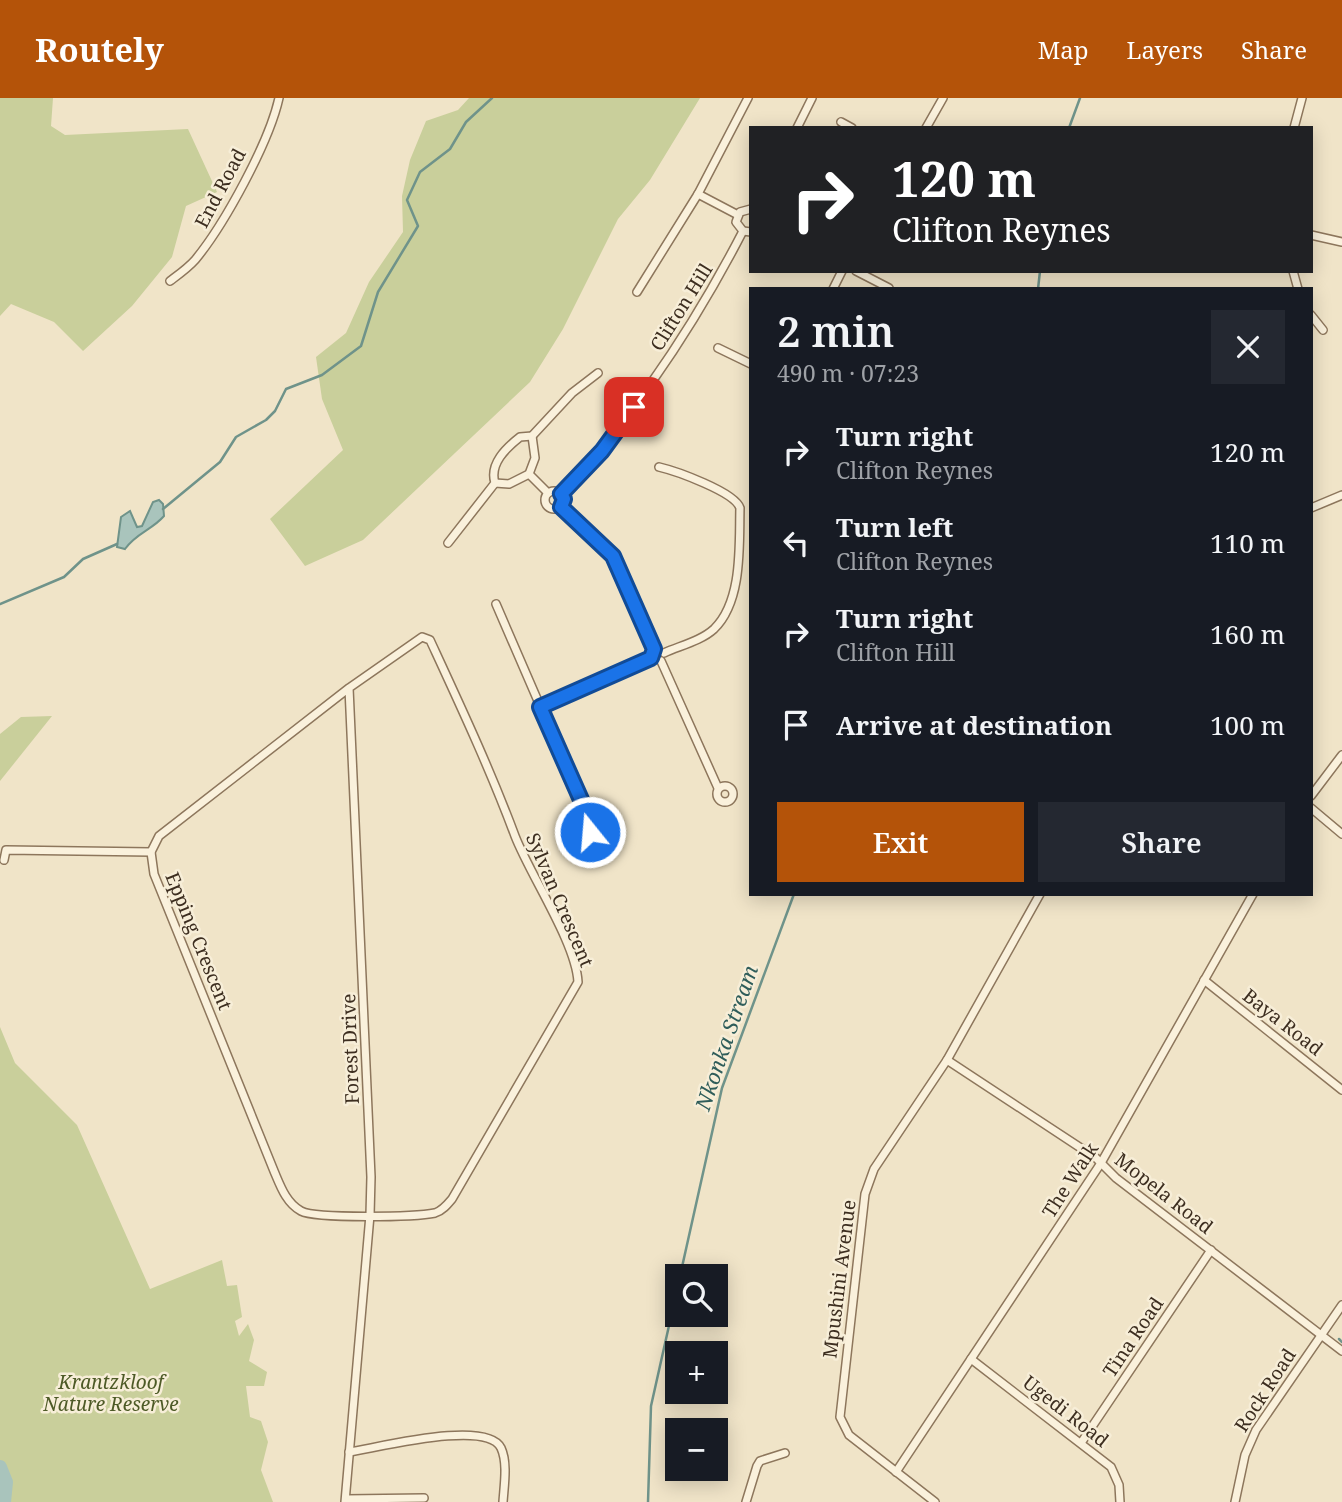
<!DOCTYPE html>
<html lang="en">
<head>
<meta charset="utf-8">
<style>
  :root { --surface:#171b24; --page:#242831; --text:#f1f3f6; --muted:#9ea1a6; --accent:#b45309 }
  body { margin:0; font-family:"Noto Serif",serif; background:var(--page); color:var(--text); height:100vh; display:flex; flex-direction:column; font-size:26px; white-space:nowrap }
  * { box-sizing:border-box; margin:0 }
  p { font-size:23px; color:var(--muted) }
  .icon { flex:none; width:38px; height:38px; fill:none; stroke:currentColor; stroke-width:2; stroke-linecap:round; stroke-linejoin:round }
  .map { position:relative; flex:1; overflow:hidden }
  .details { position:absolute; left:749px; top:189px; width:564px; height:609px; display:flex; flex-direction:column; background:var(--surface); border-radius:0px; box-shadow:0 4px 18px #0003 }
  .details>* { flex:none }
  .banner { position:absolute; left:749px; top:28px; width:564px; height:147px; border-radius:0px; box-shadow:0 4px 18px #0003; background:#202124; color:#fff; overflow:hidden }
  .tools { position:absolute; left:665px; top:1166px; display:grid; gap:14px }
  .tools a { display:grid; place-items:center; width:63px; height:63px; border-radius:0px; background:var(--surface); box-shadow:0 4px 18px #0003; font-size:35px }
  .pin { position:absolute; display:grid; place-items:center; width:60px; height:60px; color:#fff; margin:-30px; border-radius:14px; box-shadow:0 4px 10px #0006 }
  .me { position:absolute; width:77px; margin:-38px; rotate:343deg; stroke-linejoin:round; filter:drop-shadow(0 0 5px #0008) }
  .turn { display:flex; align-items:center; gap:24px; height:147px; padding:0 28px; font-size:32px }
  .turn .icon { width:91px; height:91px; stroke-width:2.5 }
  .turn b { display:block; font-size:49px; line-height:60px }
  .round { display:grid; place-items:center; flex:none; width:74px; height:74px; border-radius:0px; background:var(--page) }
  .overview { display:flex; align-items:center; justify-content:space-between; height:119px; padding:0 28px }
  h1 { font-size:42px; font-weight:600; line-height:52px }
  .primary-button { display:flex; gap:14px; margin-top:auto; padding:14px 28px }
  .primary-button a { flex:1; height:80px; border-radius:0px; background:var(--accent); color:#fff; font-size:28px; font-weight:600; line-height:80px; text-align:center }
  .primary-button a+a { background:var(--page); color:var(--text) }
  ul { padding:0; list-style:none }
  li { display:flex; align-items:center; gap:21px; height:91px; padding:0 28px }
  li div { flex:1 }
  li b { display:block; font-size:26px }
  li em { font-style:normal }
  header { display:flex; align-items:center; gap:42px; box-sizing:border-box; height:98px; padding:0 35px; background:var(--accent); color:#fff }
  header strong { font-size:33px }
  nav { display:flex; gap:38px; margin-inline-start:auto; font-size:24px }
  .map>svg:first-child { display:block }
</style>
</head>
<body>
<header>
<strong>Routely</strong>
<nav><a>Map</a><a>Layers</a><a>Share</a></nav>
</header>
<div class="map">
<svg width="1342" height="1404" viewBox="0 0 1342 1404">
  <rect width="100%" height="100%" fill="#f0e4c8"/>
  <g fill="#c9cf9b">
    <polygon points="0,0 53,0 51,28 65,37 188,31 217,94 186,108 172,159 132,208 83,253 54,224 11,206 0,218"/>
    <polygon points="469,0 700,0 650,82 618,121 563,231 530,284 363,442 305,468 270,421 343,352 322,301 316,259 346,235 369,184 403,134 402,98 410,62 426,23 458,12"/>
    <polygon points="52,618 0,683 0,636 21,619"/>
    <polygon points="0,929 15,965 77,1027 150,1191 222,1162 227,1188 237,1187 242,1219 235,1223 239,1238 248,1226 254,1242 249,1263 267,1274 264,1288 246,1288 250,1319 261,1323 268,1344 261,1372 273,1404 0,1404"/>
  </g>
  <path fill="#a9c4bc" stroke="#6f938a" stroke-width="2" d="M 159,402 L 163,406 L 164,418 C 152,432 136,435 125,451 L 117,449 L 121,419 L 130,413 L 137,429 L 142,428 L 153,404 Z"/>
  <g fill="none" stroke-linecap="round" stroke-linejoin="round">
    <g stroke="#6f938a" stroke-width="2.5">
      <polyline points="1069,30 1080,0"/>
      <polyline points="1038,191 1040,173"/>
      <polyline points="163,411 220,364 236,339 266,322 275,313 286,291 322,277 361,248 378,194 418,128 407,102 420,74 450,51 466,24 492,0"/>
      <polyline points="0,506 64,479 83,461 117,446"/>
      <polyline points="680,1178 722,990 794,796"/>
      <polyline points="1339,1241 1342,1244"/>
      <polyline points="648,1404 651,1308 677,1192"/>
    </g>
    <polyline stroke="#a9c4bc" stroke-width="14" points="0,1369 6,1384 4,1404"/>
    <g stroke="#8d765c" stroke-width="10">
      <g id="street">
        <polyline points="841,24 852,30"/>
        <polyline points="797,30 812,0"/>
        <polyline points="926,30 943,0"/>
        <polyline points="1294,30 1302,0"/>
        <polyline points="698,96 738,117"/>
        <polyline points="751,111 740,114 736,124 743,133 751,134"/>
        <polyline points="1311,137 1342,144"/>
        <polyline points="856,173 889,190"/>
        <polyline points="1293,173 1298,191"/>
        <path d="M 170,183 C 178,177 188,170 195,162 C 224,127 269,45 279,0"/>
        <polyline points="833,191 842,173"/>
        <polyline points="637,194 698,96 748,0"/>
        <polyline points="1311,217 1323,232"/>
        <polyline points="718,250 751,266"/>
        <path d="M 659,369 C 676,373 735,394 740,410 C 739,446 743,503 714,531 C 701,543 679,548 664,555"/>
        <polyline points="529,376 548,395"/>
        <polyline points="495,385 509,386 529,376 535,360 532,338"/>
        <circle cx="554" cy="402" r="9"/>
        <path d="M 561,396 C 634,318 694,228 743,133"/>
        <polyline points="561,409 613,458 654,551"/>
        <polyline points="1311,410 1342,397"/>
        <path d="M 448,445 L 495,385 C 489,366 506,350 520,339 L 532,338 L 572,295 L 598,275"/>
        <polyline points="496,506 586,714 590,734"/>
        <polyline points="661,563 718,690"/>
        <polyline points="540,609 651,560"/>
        <circle cx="725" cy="696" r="8"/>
        <polyline points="1311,698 1342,657"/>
        <polyline points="1311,710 1342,736"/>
        <circle cx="592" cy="744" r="10"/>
        <polyline points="4,762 6,752 151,754"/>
        <polyline points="1204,882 1342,992"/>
        <polyline points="947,962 1096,1060 1116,1080 1342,1253"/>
        <polyline points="971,1261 1111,1369 1119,1387 1120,1404"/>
        <polyline points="1081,1345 1211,1152"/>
        <path d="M 349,1354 C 377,1350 487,1321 501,1350 C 508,1365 504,1388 503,1404"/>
        <polyline points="896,1374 1101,1065 1253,796"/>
        <polyline points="346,1401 424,1400"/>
        <path d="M 345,1404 L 370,1117 L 371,1079 L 349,590 L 422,539 L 430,542 C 460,607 490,671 515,738 C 530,777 576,845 578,884 L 452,1101 C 447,1107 442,1113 435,1115 C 416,1119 316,1121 301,1113 C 286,1105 280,1087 274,1073 L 154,776 L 151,754 L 159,738 L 349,590"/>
        <polyline points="746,1404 757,1368 760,1363 785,1355"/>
        <polyline points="935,1404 849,1337 840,1319 865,1096 874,1071 947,962 1040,796"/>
        <polyline points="1235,1404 1245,1357 1256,1332 1342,1207"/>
      </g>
    </g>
    <use href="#street" stroke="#faf1dc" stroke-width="7"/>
  </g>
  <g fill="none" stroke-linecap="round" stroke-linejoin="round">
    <g stroke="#114b97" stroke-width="18">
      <polyline id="route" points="590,734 586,713 540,609 651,560 654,551 613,458 561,409 564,401 561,396 602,353 634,309"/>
    </g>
    <use href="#route" stroke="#1a73e8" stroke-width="12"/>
  </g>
  <g text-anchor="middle" stroke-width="5" stroke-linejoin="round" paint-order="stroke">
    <g font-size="19" fill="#3d2e20" stroke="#f7eed8">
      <text transform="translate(220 90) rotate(-62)" y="7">End Road</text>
      <text transform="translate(681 209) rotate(-58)" y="7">Clifton Hill</text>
      <text transform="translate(560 802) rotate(67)" y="7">Sylvan Crescent</text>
      <text transform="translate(199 843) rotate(68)" y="7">Epping Crescent</text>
      <text transform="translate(1283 924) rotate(38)" y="7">Baya Road</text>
      <text transform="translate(350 951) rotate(-92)" y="7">Forest Drive</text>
      <text transform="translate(1070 1082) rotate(-57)" y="7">The Walk</text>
      <text transform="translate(1164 1095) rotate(38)" y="7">Mopela Road</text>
      <text transform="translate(839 1181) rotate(-83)" y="7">Mpushini Avenue</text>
      <text transform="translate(1133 1239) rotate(-56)" y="7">Tina Road</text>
      <text transform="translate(1265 1292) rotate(-57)" y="7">Rock Road</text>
      <text transform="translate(1066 1313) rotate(38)" y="7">Ugedi Road</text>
    </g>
    <g font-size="19" font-style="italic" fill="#4d5a26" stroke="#f7eed8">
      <text x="111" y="1291">Krantzkloof<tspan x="111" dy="22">Nature Reserve</tspan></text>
    </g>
    <g font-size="21" font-style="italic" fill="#2f5d5a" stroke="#f7eed8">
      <text transform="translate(727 940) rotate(-71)" y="7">Nkonka Stream</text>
    </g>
  </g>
</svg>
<div class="tools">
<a><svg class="icon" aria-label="search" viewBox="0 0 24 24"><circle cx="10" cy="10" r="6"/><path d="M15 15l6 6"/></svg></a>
<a>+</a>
<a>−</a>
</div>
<div class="pin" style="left:634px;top:309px;background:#d93025"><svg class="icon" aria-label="arrive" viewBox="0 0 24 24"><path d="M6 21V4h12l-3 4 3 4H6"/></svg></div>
<svg class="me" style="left:590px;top:734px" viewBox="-20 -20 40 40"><circle r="17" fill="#1a73e8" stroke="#fff" stroke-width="3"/><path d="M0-11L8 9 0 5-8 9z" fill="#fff"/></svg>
<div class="banner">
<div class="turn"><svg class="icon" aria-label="right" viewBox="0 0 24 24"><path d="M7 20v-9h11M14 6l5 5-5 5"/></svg><div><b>120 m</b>Clifton Reynes</div></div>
</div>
<section class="details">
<div class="overview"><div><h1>2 min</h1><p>490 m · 07:23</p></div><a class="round"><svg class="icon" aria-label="close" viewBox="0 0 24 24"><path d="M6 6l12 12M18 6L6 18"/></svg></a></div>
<ul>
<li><svg class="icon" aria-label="right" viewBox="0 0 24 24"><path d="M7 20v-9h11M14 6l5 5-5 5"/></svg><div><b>Turn right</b><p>Clifton Reynes</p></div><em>120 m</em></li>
<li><svg class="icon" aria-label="left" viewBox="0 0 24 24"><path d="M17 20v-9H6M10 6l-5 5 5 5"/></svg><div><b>Turn left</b><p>Clifton Reynes</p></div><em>110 m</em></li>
<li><svg class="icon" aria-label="right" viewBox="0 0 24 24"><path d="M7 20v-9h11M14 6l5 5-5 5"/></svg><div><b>Turn right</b><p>Clifton Hill</p></div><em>160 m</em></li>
<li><svg class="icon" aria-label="arrive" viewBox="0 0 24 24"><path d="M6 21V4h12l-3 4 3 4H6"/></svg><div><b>Arrive at destination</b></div><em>100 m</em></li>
</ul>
<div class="primary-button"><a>Exit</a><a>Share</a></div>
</section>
</div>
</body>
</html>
